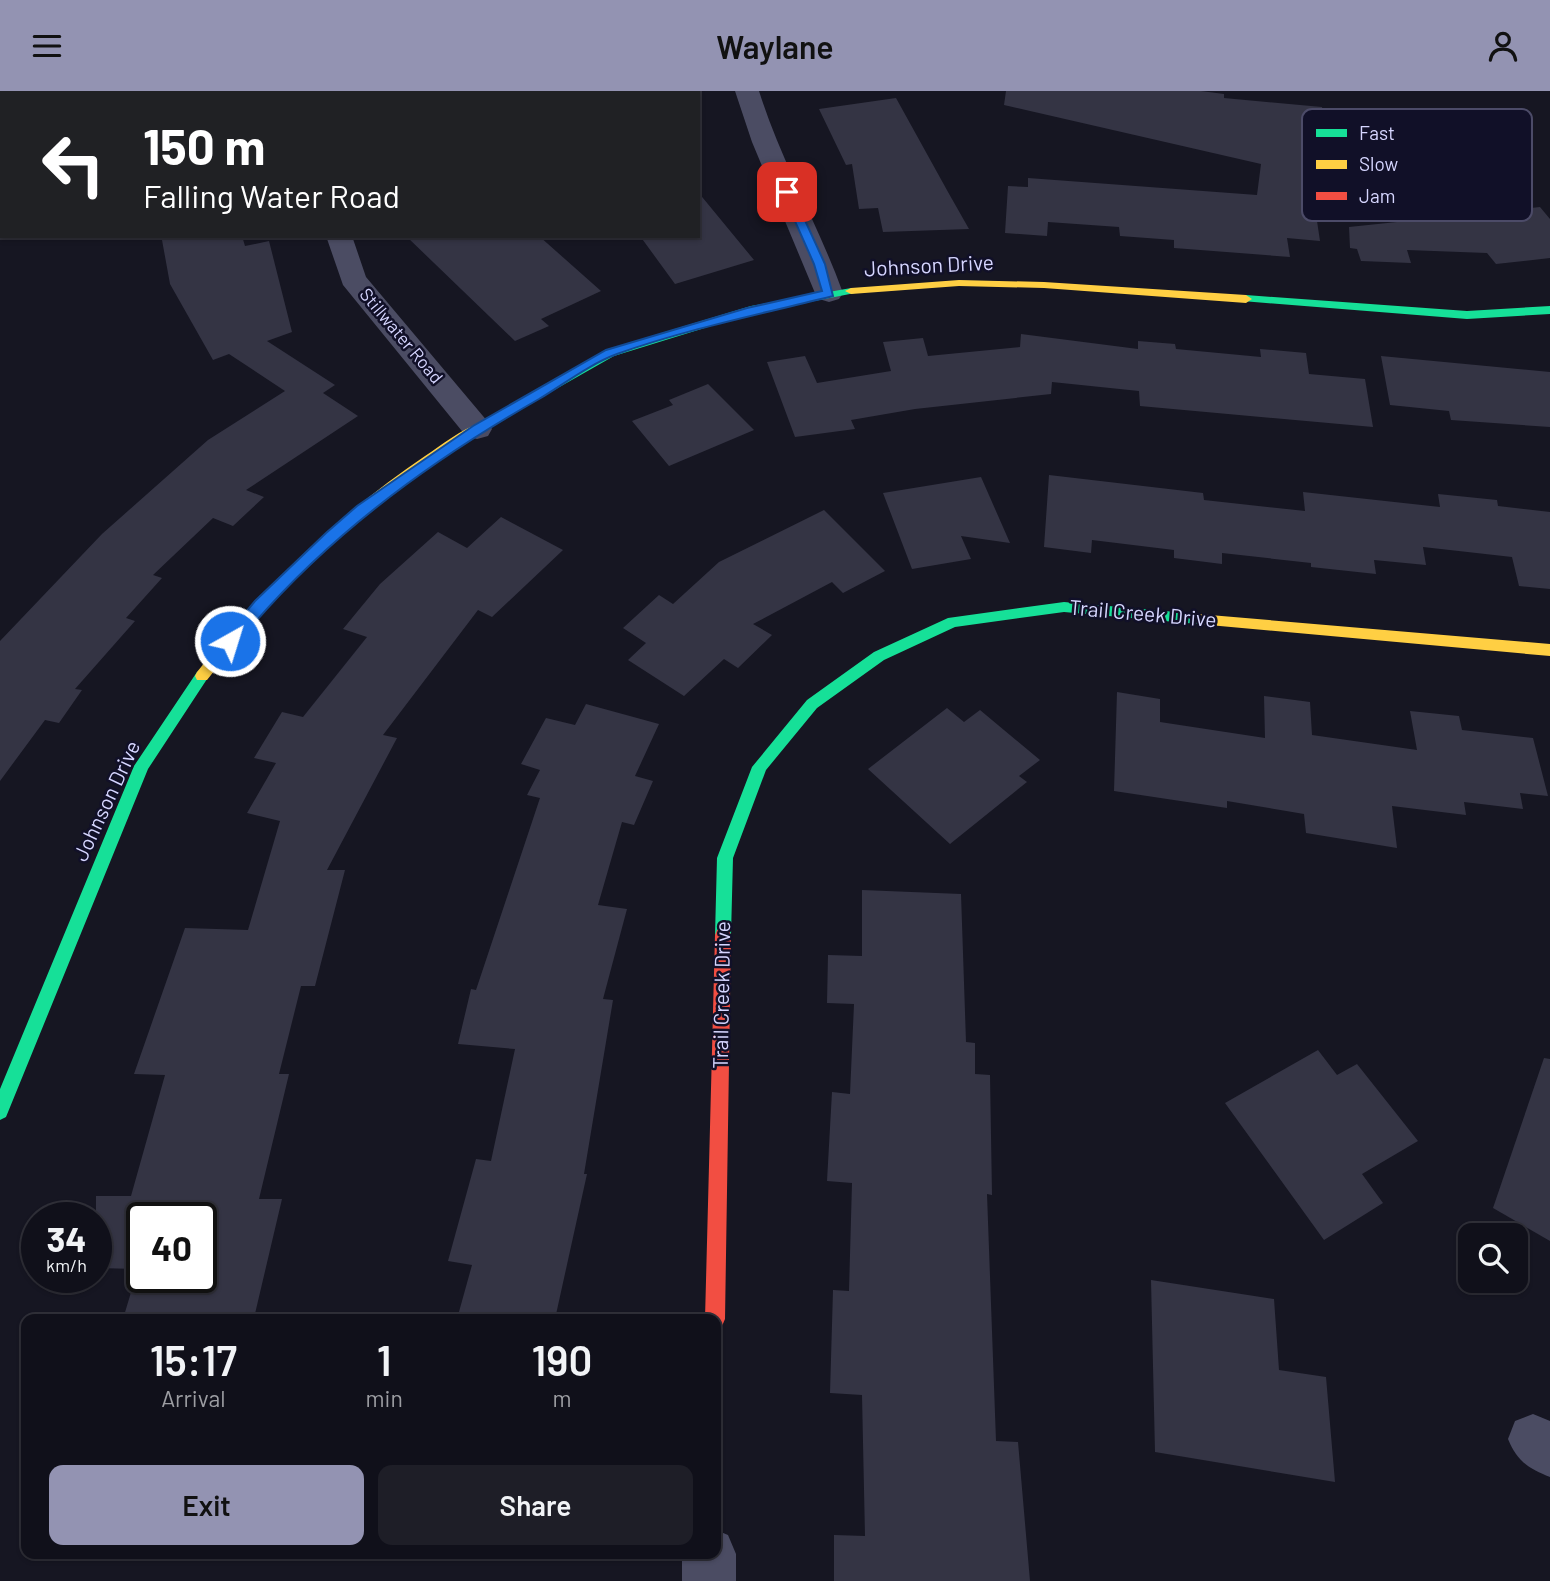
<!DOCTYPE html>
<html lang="en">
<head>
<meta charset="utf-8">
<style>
  :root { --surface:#10101a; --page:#1e1e27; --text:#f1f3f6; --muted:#9c9da2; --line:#303039; --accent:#9393b2 }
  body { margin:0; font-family:Barlow,sans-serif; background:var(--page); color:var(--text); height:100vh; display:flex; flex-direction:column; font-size:26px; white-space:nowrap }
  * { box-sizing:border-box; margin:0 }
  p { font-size:23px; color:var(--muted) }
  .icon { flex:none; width:38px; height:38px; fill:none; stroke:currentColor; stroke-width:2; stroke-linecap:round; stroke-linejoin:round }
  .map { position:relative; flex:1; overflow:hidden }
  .drawer { position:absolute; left:21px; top:1223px; width:700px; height:245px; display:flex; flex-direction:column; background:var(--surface); border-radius:14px; box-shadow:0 2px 5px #0004,0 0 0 2px var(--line) }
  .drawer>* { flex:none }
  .hud { position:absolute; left:0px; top:0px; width:700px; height:147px; box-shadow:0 2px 5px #0004,0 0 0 2px var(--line); background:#202124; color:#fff; overflow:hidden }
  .buttons { position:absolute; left:1458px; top:1132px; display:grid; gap:14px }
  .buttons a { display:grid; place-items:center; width:70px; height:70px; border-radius:14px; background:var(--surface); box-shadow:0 2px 5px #0004,0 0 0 2px var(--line); font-size:35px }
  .speed { position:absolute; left:21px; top:1111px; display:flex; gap:14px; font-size:35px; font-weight:700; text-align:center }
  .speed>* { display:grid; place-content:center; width:91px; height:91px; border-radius:50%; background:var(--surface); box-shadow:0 2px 5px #0004,0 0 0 2px var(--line); line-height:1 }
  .speed small { font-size:18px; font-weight:400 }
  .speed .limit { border:4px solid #111; border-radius:10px; background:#fff; color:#111 }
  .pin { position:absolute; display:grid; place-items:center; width:60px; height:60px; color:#fff; margin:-30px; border-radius:14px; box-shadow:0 4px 10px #0006 }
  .me { position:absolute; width:77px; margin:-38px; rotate:39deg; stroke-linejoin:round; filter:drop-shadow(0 0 5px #0008) }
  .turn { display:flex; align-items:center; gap:24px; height:147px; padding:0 28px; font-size:32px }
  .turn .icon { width:91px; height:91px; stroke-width:2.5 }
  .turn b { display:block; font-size:49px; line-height:60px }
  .eta { display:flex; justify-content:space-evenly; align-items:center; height:119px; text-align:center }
  .eta b { font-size:42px; font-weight:600; line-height:49px }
  .action { display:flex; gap:14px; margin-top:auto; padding:14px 28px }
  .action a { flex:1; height:80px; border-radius:14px; background:var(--accent); color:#111; font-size:28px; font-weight:600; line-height:80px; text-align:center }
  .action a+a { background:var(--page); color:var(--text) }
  header { display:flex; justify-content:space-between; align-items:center; height:91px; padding:0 28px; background:var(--accent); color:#111; font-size:32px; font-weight:600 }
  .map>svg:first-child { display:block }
</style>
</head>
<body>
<header><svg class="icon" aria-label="menu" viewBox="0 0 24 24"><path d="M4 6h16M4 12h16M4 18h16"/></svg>Waylane<svg class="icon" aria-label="person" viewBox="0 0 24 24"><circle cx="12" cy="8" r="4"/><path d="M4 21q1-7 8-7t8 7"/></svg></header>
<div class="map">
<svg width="1550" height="1490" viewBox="0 0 1550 1490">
  <rect width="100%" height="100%" fill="#161622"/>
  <g fill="#343444" fill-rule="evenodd">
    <polygon points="1006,0 1201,0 1224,3 1224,7 1322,16 1324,29 1399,36 1469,24 1504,56 1311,90 1320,150 1287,147 1290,166 1174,157 1174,149 1120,145 1119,136 1048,131 1047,145 1005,142 1008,95 1028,96 1028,87 1257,104 1261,73 1004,14"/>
    <polygon points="896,7 948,101 969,138 883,141 878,117 859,118 852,73 846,74 819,18"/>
    <polygon points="698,101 754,169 675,193 640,145 698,145"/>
    <polygon points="1540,116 1550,128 1550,167 1496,173 1487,162 1407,159 1411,172 1361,170 1357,158 1350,157 1349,136"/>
    <polygon points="181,145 242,145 245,155 269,150 292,241 267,250 335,294 323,302 358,325 246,399 264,406 233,435 213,427 153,484 162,487 126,527 135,530 75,598 82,599 59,632 45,629 0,690 0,550 102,443 208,349 285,300 229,263 213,269 170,193 162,149"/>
    <polygon points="406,145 539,145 601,200 541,228 549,235 515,250"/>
    <polygon points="1021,243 1138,258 1138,250 1175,253 1176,258 1261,266 1260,258 1306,262 1309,283 1365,288 1373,336 1140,315 1139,300 1052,291 1051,303 915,318 851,329 855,338 795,346 767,271 805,265 817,292 891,280 883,251 923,247 928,265 1020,256"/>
    <polygon points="1381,265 1550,281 1550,336 1451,329 1449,320 1390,314"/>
    <polygon points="708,293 754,339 669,375 632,330 673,314 669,309"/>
    <polygon points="1049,384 1203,402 1204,409 1305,420 1303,401 1440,416 1438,403 1497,409 1498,415 1550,421 1550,498 1519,495 1512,466 1423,456 1426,474 1374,469 1376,483 1311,476 1311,472 1222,462 1222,473 1174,467 1174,459 1092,449 1091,462 1044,456"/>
    <polygon points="981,386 1010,452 961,445 971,468 912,478 883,402"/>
    <polygon points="824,419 885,480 843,502 832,491 753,533 772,544 738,577 724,568 684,605 628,569 646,552 623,537 659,504 673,513 719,471"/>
    <path d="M 501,426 L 563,459 L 492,526 L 478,519 L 383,644 L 397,647 L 327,779 L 345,779 L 315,895 L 301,895 L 279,983 L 289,983 L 259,1108 L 282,1108 L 254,1227 L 123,1228 L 138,1178 L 96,1177 L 96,1105 L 131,1105 L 165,984 L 134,983 L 185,837 L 248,839 L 280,730 L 247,722 L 276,672 L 254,667 L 282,621 L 303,626 L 367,546 L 343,538 L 380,493 L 438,441 L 467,457 ZM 142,1127 L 201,1127 L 201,1186 L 142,1186 Z"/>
    <polygon points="1117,601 1160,608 1160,631 1265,647 1264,605 1310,611 1312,644 1417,659 1410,620 1459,625 1462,639 1533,647 1548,705 1520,702 1523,718 1464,711 1466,724 1392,715 1397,757 1306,742 1304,723 1227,710 1227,717 1114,700"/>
    <polygon points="586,613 659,633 635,685 653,690 634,734 622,731 598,814 627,818 603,908 613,909 584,1083 587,1083 555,1228 457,1228 472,1174 448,1170 476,1068 491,1070 515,958 458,953 471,898 476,899 540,707 527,704 540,679 521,673 546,627 575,634"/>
    <polygon points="947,617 964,631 980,619 1040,669 1019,685 1027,691 950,753 868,678"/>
    <polygon points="862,799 961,803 966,951 975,952 975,983 990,984 992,1104 987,1103 996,1350 1018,1351 1030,1490 834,1490 834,1444 865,1445 862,1304 830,1302 833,1199 849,1200 852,1092 827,1090 832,1001 850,1003 854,913 827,912 828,864 862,865"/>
    <polygon points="1318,959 1337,984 1357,973 1418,1050 1362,1083 1383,1112 1324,1149 1225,1012"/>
    <polygon points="1544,967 1550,968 1550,1150 1493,1117"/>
    <polygon points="1151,1189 1274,1208 1279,1279 1326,1286 1335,1391 1155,1361"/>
  </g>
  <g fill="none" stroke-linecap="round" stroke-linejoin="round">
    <g fill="#4b4c63" fill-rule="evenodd">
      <polygon points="344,0 368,0 343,2"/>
      <path d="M 735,0 L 759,0 C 781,70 818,133 843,202 L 839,208 L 829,211 L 819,208 L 815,202 L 752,51 Z"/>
      <polygon points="326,145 352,145 366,186 488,331 492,338 488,345 477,348 466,345 343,194"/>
      <path d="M 1533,1323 L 1550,1330 L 1550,1386 C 1529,1378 1517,1370 1508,1348 L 1515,1330 Z"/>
      <polygon points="716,1439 728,1444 736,1463 736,1490 682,1490 682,1463 716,1463"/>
    </g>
    <g fill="#16e098" fill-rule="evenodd">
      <polygon points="851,197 855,198 855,202 753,222 614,265 484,339 476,339 474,336 606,259 751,215"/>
      <polygon points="1246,204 1467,220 1550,215 1550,223 1467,228 1242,210 1242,206"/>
      <polygon points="1064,511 1198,523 1205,528 1198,533 1064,521 955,536 884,569 817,617 766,679 733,767 731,844 729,849 723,852 717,849 715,844 717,767 752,676 807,609 874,561 948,527"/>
      <polygon points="202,579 209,585 148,678 6,1026 0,1029 0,998 134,675 197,581"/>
    </g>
    <g fill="#ffcf43" fill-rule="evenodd">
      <polygon points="959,189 1044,191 1246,204 1252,208 1246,212 1044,197 959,195 851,203 845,200 851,197"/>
      <path d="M 480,332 L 486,336 L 484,339 C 415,383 349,432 290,491 C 260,521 234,555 207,589 L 197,589 L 195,585 L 197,581 C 263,498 336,425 425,365 C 442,354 461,338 480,332 Z"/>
      <polygon points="1198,523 1550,553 1550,565 1198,533 1191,528"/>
    </g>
    <polygon fill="#f24e42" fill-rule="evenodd" points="723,836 729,839 731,844 725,1228 722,1235 716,1238 716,1228 705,1228 715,844 717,839"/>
  </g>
  <path fill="#1a73e8" stroke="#114b97" stroke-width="2" d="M 787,97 L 792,101 L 825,173 L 833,205 C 761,223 687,238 617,263 C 590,273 564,293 539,308 C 425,373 319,451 236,554 L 225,554 L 225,546 L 255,510 L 326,442 L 357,415 L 473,335 L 606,259 L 747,217 L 822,200 L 814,173 L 782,101 Z"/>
  <g text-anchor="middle" stroke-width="5" stroke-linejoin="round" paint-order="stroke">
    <g font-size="18" fill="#d6d6ff" stroke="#111028">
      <text transform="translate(401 245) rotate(50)" y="6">Stillwater Road</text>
    </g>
    <g font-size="21" fill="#d6d6ff" stroke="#111028">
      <text transform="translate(929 175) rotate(-3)" y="7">Johnson Drive</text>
      <text transform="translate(1143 523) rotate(5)" y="7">Trail Creek Drive</text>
      <text transform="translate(107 710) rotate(-65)" y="7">Johnson Drive</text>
      <text transform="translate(722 904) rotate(-89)" y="7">Trail Creek Drive</text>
    </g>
  </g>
  <rect x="1302" y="18" width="230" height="112" rx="10" fill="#111028" stroke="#4c4b68" stroke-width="2"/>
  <rect x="1316" y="38" width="31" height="8" fill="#16e098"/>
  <rect x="1316" y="69" width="31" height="9" fill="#ffcf43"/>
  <rect x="1316" y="101" width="31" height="8" fill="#f24e42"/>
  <g font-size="19" fill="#d6d6ff">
    <text x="1359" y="49">Fast</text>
    <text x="1359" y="80">Slow</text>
    <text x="1359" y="112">Jam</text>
  </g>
</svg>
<div class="buttons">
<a><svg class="icon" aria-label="search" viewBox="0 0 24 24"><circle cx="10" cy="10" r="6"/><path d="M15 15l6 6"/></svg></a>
</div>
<div class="speed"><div>34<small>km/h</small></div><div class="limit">40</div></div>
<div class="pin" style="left:787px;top:101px;background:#d93025"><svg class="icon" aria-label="arrive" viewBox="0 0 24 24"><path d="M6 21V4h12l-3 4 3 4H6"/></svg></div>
<svg class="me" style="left:230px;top:550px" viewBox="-20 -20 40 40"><circle r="17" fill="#1a73e8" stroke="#fff" stroke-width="3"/><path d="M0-11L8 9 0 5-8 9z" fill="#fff"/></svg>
<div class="hud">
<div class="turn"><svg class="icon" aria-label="left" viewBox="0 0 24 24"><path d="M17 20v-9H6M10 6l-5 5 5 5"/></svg><div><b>150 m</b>Falling Water Road</div></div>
</div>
<section class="drawer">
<div class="eta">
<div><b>15:17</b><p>Arrival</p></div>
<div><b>1</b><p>min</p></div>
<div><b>190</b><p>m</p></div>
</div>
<div class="action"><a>Exit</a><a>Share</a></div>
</section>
</div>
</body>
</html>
